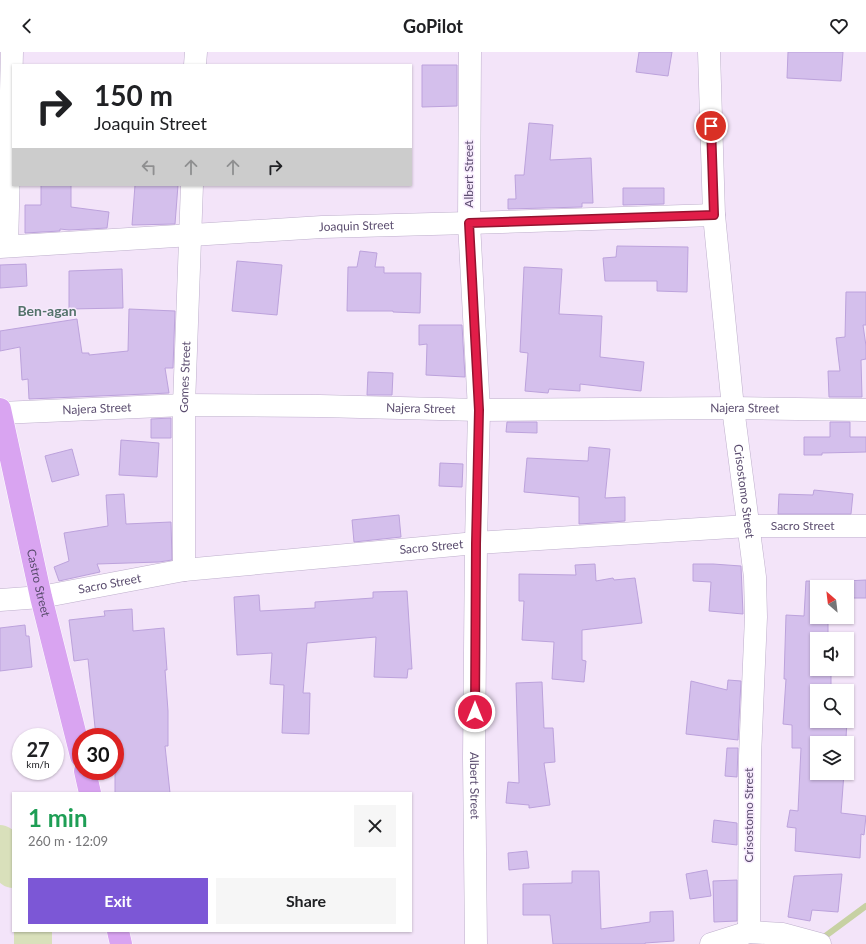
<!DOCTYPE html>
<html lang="en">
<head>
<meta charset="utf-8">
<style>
  :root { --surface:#fff; --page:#f6f6f6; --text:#202124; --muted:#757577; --accent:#7c57d6 }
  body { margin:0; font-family:Lato,sans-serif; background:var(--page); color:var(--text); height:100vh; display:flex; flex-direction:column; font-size:15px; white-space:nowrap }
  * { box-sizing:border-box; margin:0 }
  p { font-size:13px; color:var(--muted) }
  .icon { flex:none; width:22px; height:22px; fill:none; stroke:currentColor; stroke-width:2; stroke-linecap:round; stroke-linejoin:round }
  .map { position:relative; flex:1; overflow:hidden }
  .sheet { position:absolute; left:12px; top:740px; width:400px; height:140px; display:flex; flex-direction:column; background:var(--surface); border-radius:0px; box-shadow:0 1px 3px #0004 }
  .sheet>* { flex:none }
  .guide { position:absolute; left:12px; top:12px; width:400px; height:122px; border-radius:0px; box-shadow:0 1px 3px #0004; background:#fff; color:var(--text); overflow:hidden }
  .needle { width:26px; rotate:332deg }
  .controls { position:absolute; left:810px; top:528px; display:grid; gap:8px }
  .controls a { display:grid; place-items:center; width:44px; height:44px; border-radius:0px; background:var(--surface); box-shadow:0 1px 3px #0004; font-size:20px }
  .speed { position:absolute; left:12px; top:676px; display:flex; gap:8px; font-size:20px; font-weight:700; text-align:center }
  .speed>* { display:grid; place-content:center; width:52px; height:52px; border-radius:50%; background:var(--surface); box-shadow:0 1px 3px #0004; line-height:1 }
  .speed small { font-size:10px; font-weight:400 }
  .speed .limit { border:6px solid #d22; background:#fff; color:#111 }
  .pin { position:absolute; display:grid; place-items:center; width:34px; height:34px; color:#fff; margin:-17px; border:2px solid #fff; border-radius:50%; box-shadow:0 1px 4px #0007 }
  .me { position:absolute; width:44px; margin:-22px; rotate:0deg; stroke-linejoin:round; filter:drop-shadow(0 0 3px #0008) }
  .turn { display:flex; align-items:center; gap:14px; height:84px; padding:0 16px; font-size:18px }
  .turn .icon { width:52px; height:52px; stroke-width:2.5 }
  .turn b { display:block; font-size:28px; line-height:34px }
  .lanes { display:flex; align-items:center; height:38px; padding:0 16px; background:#0003; justify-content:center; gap:20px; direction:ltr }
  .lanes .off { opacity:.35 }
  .round { display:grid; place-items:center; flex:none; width:42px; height:42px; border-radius:0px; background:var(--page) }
  .overview { display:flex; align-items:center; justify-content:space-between; height:68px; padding:0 16px }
  h1 { font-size:24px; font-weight:700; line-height:30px; color:#1e9e55 }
  .primary-button { display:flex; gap:8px; margin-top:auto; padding:8px 16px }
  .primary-button a { flex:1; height:46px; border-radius:0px; background:var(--accent); color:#fff; font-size:16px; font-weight:700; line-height:46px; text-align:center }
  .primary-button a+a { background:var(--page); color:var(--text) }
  header { display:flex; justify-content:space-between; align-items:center; height:52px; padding:0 16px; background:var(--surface); font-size:18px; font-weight:700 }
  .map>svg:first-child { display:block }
</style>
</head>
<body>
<header><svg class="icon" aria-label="back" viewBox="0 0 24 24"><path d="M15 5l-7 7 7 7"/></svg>GoPilot<svg class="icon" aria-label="heart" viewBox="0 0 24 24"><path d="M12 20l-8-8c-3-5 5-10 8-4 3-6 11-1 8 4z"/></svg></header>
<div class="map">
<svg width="866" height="892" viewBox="0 0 866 892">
  <rect width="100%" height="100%" fill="#f3e4f9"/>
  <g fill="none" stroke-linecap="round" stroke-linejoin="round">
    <polyline stroke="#c7d1a3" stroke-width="6" points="820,888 866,854"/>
    <g stroke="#d9e0bb" stroke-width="38">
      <polyline points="0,792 13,817"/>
      <polyline points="33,879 33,892"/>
    </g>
  </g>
  <g fill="#d4bfec" stroke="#bca2dc">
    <polygon points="639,0 672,0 668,24 636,20"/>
    <polygon points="788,0 843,0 841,29 787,26"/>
    <polygon points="422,13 457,13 457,54 422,55"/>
    <polygon points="529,71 553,73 550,108 591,106 593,151 582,151 582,155 508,157 508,147 516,147 515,123 524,123"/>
    <polygon points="41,133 71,133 71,155 109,160 107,176 69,178 60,177 60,179 25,181 25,153 41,153"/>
    <polygon points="135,133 178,133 175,172 132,173"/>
    <polygon points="623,136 664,136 664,152 623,153"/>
    <polygon points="617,194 688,195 687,240 657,239 657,229 605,229 603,206 616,205"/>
    <polygon points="360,199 377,201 375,215 384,215 384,221 421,221 420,261 393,260 393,259 347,259 348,215 357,215"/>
    <polygon points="237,209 282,213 277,263 232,259"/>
    <polygon points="26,212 27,234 0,236 0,213"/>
    <polygon points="524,215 562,217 559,262 602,264 600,305 644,310 641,339 580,332 580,339 549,337 548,341 525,339 528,301 520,300"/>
    <polygon points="122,217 123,256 69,257 69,219"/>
    <polygon points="846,240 866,240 866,273 863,273 866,294 866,307 861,308 862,345 829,345 828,319 840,319 836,286 845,285"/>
    <polygon points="129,257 175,259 173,316 165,316 169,341 29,347 28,327 22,328 20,295 0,299 0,279 77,267 82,301 89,301 89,303 128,299"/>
    <polygon points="419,273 462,273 465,325 426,323 427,292 419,293"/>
    <polygon points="368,320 393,321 392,343 367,343"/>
    <polygon points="171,366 171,386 151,386 151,367"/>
    <polygon points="507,370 537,370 537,381 506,380"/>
    <polygon points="830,370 850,370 850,385 866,385 866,400 822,401 822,403 804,403 804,385 830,385"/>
    <polygon points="121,388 159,391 157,425 119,423"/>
    <polygon points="589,395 610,397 605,446 625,445 625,469 579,472 579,445 524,440 527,406 588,409"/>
    <polygon points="72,397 79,423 52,430 45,404"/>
    <polygon points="440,411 463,412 462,435 439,434"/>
    <polygon points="814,438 853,442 851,462 778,462 779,442 813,443"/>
    <polygon points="124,442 126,472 171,470 172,508 159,510 97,512 100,520 59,529 54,515 69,509 64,481 108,474 106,443"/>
    <polygon points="399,463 401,485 354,490 352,468"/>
    <polygon points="595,512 596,529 613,526 614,528 635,526 642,571 582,578 582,608 586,609 584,630 552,627 554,590 522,588 524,549 519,549 519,522 576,523 575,513"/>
    <polygon points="693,512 713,512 741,514 743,562 709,559 711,530 693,529"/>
    <polygon points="866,528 866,546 847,546 847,535 817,535 817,565 828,565 828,587 817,587 817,617 831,617 831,637 849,638 847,667 847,639 817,639 817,669 847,669 846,686 851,687 851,717 847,717 847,691 817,691 817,721 844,721 841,761 866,764 864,783 861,782 860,806 795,799 796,776 787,775 790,758 798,759 801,696 792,696 792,673 783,672 786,627 784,627 786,563 804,564 806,529 845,530 845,529"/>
    <polygon points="407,539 412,617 408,617 407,626 374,625 376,585 307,591 303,641 310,641 309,682 282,681 284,633 270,632 272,601 237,603 234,545 259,543 260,559 315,556 315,550 373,546 373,540"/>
    <polygon points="132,557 133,579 164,576 167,618 165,618 168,659 168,694 165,694 170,741 115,741 115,685 96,685 88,607 74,609 69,568 105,564 104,559"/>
    <polygon points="25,573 26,584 29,584 32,615 0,619 0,576"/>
    <polygon points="728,628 741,629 738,688 686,682 691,629 727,638"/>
    <polygon points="542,630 544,676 553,676 555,710 544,711 550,753 529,756 529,753 506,751 508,730 519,731 516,631"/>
    <polygon points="727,696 738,696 737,725 725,724"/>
    <polygon points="714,768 737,771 737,793 712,790"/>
    <polygon points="527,799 529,816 509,818 508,801"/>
    <polygon points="707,818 711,844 690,847 686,822"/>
    <polygon points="572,819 599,819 601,877 650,870 650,860 673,859 674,889 645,891 645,892 553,892 550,863 523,863 523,832 572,831"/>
    <polygon points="842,822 838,860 812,858 810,869 788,865 794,824"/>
    <polygon points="737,828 737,869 714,870 713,829"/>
  </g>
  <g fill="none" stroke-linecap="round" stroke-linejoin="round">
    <g stroke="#beafcc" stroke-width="23">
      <g id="minor">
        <path id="s1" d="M 470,0 L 469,171 L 479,358 L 476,491 L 474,706 L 476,892"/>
        <path id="s2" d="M 709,0 L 714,163 L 733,356 L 755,525 L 756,565 L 750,704 L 749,880"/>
        <polyline points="195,13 196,0"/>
        <polyline points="7,194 12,0"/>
        <path id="s3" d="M 0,195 L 322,175 L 469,171 L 714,163"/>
        <path id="s4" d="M 0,361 L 184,353 L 320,354 L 479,358 L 733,356 L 866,358"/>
        <path id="s5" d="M 184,518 L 184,353 L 192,133"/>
        <path id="s6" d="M 0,548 L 41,545 L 184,518 L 476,491 L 748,474 L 866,474"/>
        <polyline points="711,892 749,880 783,882 820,892"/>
      </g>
    </g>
    <g stroke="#fff" stroke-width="23">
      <g id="major">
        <path id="s7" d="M 0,357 L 41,545 L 81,704"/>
        <polyline points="85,719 90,741"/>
        <polyline points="118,879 121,892"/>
      </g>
    </g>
    <use href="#minor" stroke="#fff" stroke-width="22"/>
    <use href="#major" stroke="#d9a4f1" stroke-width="22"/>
  </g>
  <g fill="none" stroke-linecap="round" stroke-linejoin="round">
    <g stroke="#92132f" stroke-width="10">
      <polyline id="route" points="475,660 476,492 479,358 469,171 714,163 711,74"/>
    </g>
    <use href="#route" stroke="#e11d48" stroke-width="7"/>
  </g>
  <g text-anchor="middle" stroke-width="3" stroke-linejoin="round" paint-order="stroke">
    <g font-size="12" fill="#5b4d6f" stroke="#f7eafd">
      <text transform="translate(469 122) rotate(-90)" y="4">Albert Street</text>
      <text dy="4" stroke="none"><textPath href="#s3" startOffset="357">Joaquin Street</textPath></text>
      <text dy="4" stroke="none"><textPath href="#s5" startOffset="193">Gomes Street</textPath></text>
      <text dy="4" stroke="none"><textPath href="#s4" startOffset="97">Najera Street</textPath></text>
      <text dy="4" stroke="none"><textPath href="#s4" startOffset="421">Najera Street</textPath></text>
      <text dy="4" stroke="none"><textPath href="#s4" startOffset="745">Najera Street</textPath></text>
      <text dy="4" stroke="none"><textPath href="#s2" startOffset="441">Crisostomo Street</textPath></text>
      <text dy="4" stroke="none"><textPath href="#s6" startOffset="807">Sacro Street</textPath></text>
      <text dy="4" stroke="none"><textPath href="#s6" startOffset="435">Sacro Street</textPath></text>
      <text dy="4" stroke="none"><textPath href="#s7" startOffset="178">Castro Street</textPath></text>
      <text dy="4" stroke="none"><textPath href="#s6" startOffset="111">Sacro Street</textPath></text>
      <text dy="4" stroke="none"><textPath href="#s1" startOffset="734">Albert Street</textPath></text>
      <text transform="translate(749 763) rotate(-90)" y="4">Crisostomo Street</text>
    </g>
    <g font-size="14" font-weight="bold" fill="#53726a" stroke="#f7eafd">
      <text x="47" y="264">Ben-agan</text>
    </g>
  </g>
</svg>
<div class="controls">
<a><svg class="needle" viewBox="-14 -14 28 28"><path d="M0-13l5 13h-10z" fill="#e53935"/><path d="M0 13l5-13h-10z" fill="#757577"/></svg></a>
<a><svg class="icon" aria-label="sound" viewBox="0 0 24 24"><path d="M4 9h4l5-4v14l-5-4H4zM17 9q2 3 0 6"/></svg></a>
<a><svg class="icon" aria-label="search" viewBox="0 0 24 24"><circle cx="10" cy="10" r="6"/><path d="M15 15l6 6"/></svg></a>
<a><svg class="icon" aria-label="layers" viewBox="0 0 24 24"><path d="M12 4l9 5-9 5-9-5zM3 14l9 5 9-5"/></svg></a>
</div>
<div class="speed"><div>27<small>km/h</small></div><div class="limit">30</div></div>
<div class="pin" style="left:711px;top:74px;background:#d93025"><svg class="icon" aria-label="arrive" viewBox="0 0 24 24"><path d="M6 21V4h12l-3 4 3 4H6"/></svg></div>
<svg class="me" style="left:475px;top:660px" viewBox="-20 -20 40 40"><circle r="17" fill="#e11d48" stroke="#fff" stroke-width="3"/><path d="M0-11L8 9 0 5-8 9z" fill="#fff"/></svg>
<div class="guide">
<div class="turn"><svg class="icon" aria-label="right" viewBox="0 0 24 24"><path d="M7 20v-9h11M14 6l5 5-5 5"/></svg><div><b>150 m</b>Joaquin Street</div></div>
<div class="lanes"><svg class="icon off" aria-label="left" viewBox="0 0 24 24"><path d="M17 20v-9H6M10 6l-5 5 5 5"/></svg><svg class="icon off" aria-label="ahead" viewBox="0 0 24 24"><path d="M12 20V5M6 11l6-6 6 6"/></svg><svg class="icon off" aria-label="ahead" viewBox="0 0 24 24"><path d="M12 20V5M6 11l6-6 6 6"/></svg><svg class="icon" aria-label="right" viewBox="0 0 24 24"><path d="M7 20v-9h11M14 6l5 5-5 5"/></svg></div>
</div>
<section class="sheet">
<div class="overview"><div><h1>1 min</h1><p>260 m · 12:09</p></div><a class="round"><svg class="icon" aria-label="close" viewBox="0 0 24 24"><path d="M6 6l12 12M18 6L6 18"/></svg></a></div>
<div class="primary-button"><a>Exit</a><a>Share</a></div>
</section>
</div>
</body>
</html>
